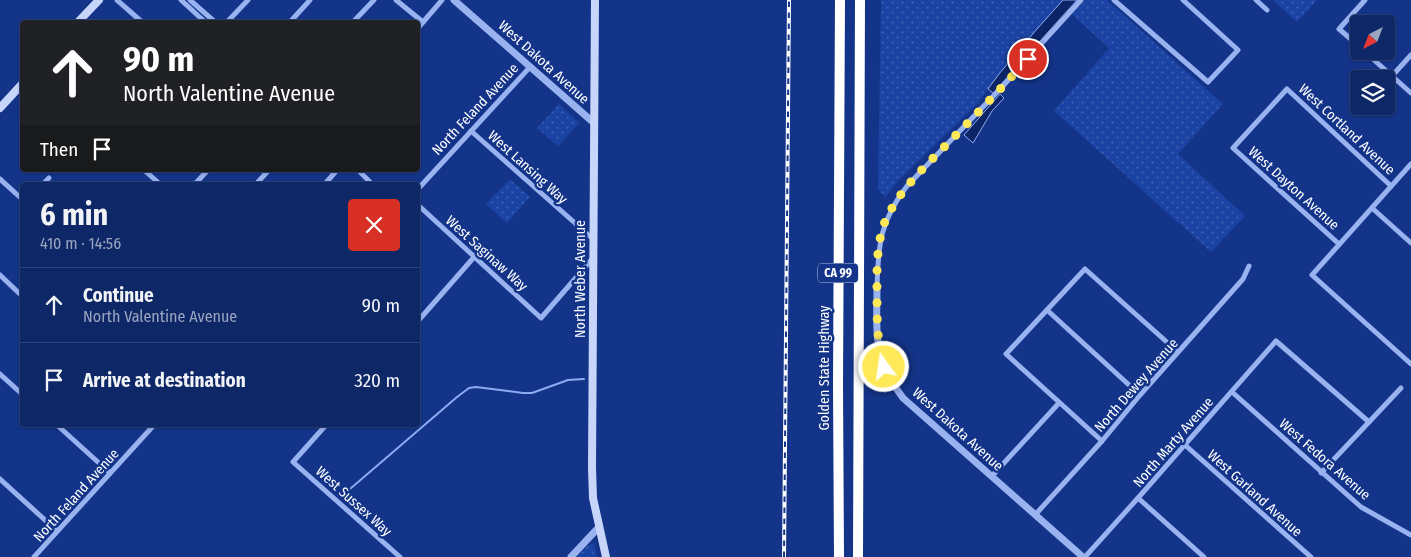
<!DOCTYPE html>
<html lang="en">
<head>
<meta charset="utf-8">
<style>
  :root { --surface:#0e2767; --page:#1c3370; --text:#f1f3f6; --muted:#9ba5c0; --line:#2e447b }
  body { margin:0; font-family:"Fira Sans Condensed",sans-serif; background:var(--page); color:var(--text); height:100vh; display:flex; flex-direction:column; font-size:19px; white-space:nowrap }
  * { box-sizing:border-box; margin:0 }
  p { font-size:16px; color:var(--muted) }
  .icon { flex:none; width:28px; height:28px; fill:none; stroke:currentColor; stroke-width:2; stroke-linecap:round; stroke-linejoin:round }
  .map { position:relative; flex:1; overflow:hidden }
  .details { position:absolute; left:20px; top:182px; width:400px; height:245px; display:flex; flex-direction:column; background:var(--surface); border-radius:5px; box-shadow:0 1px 4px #0004,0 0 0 1px var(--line) }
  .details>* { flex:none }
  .hud { position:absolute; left:20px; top:20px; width:400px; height:152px; border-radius:5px; box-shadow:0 1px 4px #0004,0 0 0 1px var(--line); background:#202124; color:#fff; overflow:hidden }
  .needle { width:32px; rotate:222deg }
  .tools { position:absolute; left:1350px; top:15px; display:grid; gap:10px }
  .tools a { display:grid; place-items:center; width:45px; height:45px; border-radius:5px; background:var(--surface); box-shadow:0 1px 4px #0004,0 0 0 1px var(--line); font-size:25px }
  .pin { position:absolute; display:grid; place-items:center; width:42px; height:42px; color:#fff; margin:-21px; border:2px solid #fff; border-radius:50%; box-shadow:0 1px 5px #0007 }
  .me { position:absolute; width:55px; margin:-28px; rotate:346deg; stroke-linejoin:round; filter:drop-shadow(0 0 4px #0008) }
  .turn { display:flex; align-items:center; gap:18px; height:105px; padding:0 20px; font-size:22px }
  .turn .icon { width:65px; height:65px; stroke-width:2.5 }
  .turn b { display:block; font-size:35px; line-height:42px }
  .then { display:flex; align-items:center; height:48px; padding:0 20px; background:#0003; gap:10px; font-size:19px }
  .round { display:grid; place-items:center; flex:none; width:52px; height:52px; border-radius:5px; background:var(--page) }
  .head { display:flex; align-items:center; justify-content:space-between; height:85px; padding:0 20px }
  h1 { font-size:30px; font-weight:700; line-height:38px }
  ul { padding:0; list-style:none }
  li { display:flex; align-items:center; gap:15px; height:75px; padding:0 20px; border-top:1px solid var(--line) }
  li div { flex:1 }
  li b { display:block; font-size:19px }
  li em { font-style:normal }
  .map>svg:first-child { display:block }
</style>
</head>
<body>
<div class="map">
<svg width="1411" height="557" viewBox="0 0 1411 557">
  <defs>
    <pattern id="grass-dots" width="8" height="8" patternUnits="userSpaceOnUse" patternTransform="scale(1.25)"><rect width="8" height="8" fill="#1b43a3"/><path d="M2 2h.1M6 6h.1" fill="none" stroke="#3d5fb1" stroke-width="1.8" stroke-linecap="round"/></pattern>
  </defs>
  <rect width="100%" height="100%" fill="#133489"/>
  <g fill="url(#grass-dots)">
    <polygon points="881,0 1063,0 999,74 978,103 900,179 885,197 878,189"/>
    <polygon points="1085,0 1107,0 1223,104 1178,154 1245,216 1211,252 1054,111 1109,48 1072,14"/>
    <polygon points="1273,0 1317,0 1297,22"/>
    <polygon points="559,104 579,123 558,146 537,128"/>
    <polygon points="510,179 530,197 507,223 486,204"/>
    <polygon points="594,543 597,557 577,557 586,547"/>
  </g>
  <g fill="#0c2465" stroke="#8babf3">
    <polygon points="1063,0 1077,0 993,93 988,89 999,74 1037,29"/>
    <polygon points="1000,94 1004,98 992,111 973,143 964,135"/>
  </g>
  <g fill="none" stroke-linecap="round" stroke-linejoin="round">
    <polyline stroke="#8babf3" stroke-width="2" points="343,495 457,397 469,388 476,387 523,393 532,393 568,380 584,379"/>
    <g stroke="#99b2f0" stroke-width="5">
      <polyline points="117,0 142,22"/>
      <polyline points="181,0 205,22"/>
      <polyline points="190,0 215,22"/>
      <polyline points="396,0 423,22"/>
      <polyline points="1114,0 1208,82 1238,50 1183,0"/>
      <polyline points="1256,0 1267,10"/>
      <polyline points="227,22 248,0"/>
      <polyline points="290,22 310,0"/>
      <polyline points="353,22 374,0"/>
      <polyline points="418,28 442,0"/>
      <polyline points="1359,46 1339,29 1365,0"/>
      <polyline points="1364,51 1411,93"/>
      <polyline points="1392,76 1411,55"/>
      <polyline points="471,131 593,239"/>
      <polyline points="1411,164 1312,275 1411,364"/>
      <polyline points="144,170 161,185"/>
      <polyline points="358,170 373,185"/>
      <polyline points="0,179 22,199"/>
      <polyline points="42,185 49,178"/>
      <polyline points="194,185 208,170"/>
      <polyline points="255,185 269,170"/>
      <polyline points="324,185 337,170"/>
      <polyline points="418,189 530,67"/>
      <polyline points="418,205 541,318 593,258"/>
      <polyline points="1372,208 1411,243"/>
      <polyline points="1339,244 1233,148 1287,89 1391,186"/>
      <polyline points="0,275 22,296"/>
      <path d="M 877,288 C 878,245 880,221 907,186 L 1002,87 L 1081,0"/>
      <polyline points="1047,310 1140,395"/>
      <polyline points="418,321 475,256"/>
      <polyline points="0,374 22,394"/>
      <polyline points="1232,392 1361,507 1411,535"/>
      <polyline points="57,425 110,473"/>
      <polyline points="326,425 293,462 400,557"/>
      <polyline points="1102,441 1006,354 1085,269 1178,352"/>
      <polyline points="1185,445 1311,557"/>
      <polyline points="1321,473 1401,388"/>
      <polyline points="992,476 1059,403"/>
      <polyline points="0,479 57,531"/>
      <polyline points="1138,498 1204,557"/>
      <polyline points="1035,515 1102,441 1140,395 1243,279 1249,266"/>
      <polyline points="34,557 154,425"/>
      <polyline points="1085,557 1138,498 1276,341 1369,422"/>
    </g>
    <g stroke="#99b2f0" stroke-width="7">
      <polyline points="454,0 594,123"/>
      <path d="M 877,288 C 877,316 874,346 886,372 C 890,381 897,389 903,398 L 1083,557"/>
      <polyline points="571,557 599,527"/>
    </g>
    <g stroke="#c7d5fb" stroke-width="8">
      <polyline points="595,0 592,468 593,498 606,557"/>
      <polyline points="78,22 99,0"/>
      <polyline points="0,108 22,84"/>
    </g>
    <g stroke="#fff" stroke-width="10">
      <polyline points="839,557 838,385 840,0"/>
      <polyline points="858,557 860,0"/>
    </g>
    <g stroke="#fff" stroke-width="4">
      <polyline id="rail" points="784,557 789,0"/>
    </g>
    <use href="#rail" stroke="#133489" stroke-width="2" stroke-dasharray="5.5" stroke-linecap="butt"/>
  </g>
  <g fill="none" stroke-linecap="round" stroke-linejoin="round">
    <path stroke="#ffe958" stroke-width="9" stroke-dasharray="0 16.2" d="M 884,367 C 877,343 877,320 877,296 C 877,272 876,247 884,224 C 898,190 927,165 952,139 C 978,113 1003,86 1028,59"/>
  </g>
  <g text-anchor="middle" stroke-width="5" stroke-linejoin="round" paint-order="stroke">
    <rect fill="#133489" stroke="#b8c2dc" stroke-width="1" x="818" y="263.5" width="40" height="19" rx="4"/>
    <g font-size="12" font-weight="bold" fill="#fff">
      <text x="838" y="277">CA 99</text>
    </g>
    <g font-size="14" fill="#fff" stroke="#133489">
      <text transform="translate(544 62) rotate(42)" y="5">West Dakota Avenue</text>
      <text transform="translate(475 109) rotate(-47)" y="5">North Feland Avenue</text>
      <text transform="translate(1347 129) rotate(43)" y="5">West Cortland Avenue</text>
      <text transform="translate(528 167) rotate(42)" y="5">West Lansing Way</text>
      <text transform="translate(1294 188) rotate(42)" y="5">West Dayton Avenue</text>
      <text transform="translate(487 253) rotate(42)" y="5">West Saginaw Way</text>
      <text transform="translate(580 279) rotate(-90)" y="5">North Weber Avenue</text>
      <text transform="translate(824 368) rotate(-90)" y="5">Golden State Highway</text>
      <text transform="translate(1136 385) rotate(-49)" y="5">North Dewey Avenue</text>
      <text transform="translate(958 429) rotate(42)" y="5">West Dakota Avenue</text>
      <text transform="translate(1173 442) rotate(-49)" y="5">North Marty Avenue</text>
      <text transform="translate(1325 459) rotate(41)" y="5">West Fedora Avenue</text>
      <text transform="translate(1255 493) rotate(42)" y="5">West Garland Avenue</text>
      <text transform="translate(76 495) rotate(-48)" y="5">North Feland Avenue</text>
      <text transform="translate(354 501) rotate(42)" y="5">West Sussex Way</text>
    </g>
  </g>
</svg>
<div class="tools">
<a><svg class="needle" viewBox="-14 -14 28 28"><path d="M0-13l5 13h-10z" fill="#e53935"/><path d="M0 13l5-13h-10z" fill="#9ba5c0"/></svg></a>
<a><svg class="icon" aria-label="layers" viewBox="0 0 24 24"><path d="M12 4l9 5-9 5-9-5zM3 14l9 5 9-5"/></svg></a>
</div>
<div class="pin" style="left:1028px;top:59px;background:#d93025"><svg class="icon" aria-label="arrive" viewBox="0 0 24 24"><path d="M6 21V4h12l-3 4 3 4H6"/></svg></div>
<svg class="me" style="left:884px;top:367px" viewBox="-20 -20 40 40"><circle r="17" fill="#ffe958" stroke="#fff" stroke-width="3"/><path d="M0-11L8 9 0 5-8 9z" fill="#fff"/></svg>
<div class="hud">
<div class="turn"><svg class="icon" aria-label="ahead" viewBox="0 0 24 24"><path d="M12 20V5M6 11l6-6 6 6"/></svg><div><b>90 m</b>North Valentine Avenue</div></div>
<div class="then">Then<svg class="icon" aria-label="arrive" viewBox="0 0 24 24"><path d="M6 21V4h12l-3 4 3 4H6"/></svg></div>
</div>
<section class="details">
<div class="head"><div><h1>6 min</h1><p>410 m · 14:56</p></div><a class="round" style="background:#d93025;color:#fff"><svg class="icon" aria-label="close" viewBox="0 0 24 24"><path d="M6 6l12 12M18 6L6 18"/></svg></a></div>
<ul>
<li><svg class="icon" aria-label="ahead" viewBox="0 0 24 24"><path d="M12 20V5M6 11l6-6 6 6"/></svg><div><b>Continue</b><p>North Valentine Avenue</p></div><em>90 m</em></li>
<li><svg class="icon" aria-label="arrive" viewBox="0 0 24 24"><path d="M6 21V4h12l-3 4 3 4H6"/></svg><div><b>Arrive at destination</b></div><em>320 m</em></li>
</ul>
</section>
</div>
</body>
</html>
